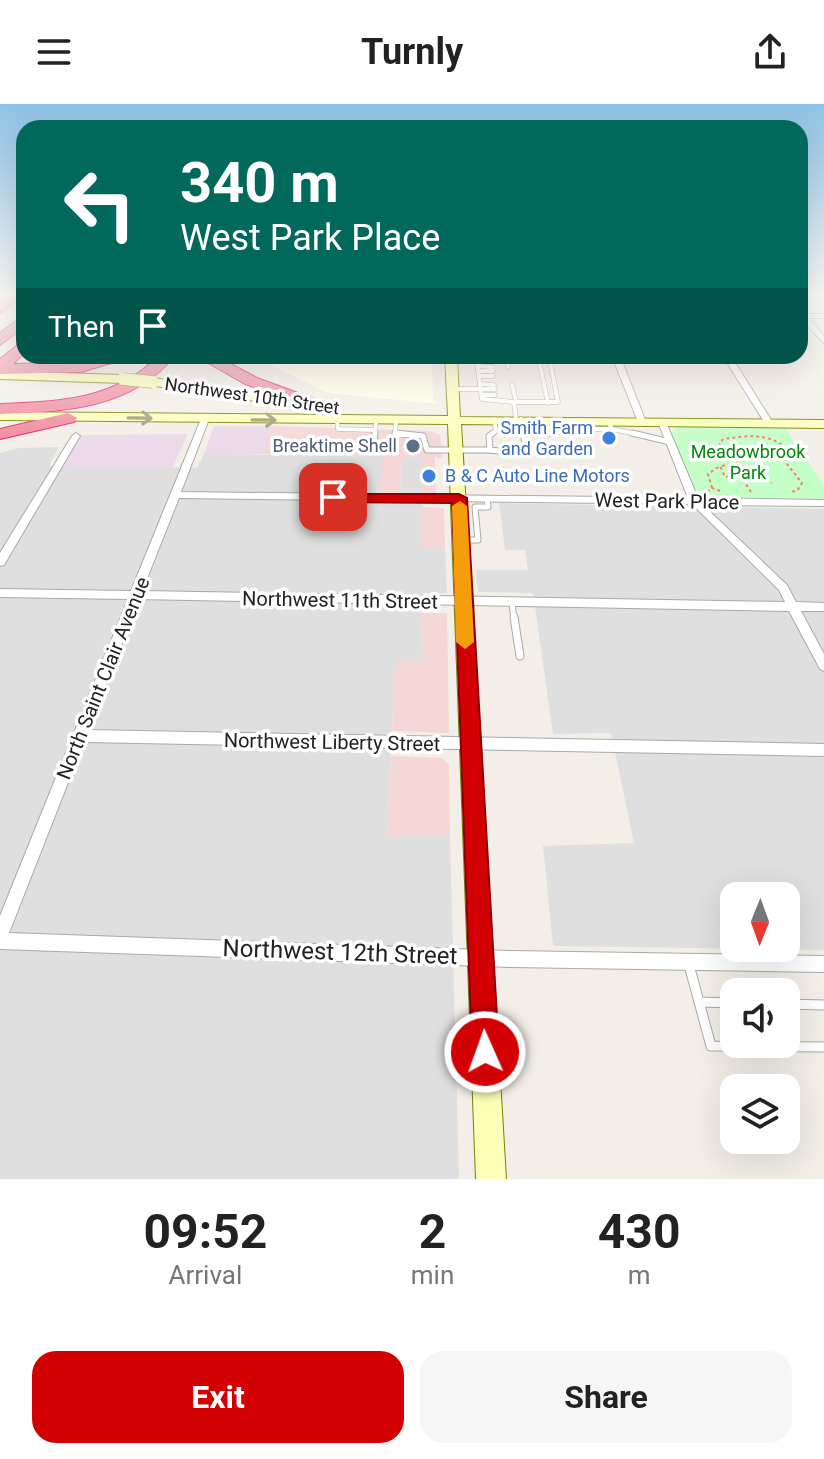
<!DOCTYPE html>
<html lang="en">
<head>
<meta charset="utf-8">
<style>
  :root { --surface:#fff; --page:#f6f6f6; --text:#222; --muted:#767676; --accent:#d30003 }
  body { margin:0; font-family:Roboto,sans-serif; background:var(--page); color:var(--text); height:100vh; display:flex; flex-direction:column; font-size:30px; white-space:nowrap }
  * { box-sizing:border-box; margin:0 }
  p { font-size:26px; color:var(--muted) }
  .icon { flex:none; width:44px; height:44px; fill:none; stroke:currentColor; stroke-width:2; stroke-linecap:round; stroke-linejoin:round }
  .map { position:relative; height:1075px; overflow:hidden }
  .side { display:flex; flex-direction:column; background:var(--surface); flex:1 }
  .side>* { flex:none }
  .guide { position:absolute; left:16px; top:16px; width:792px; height:244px; border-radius:24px; box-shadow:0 8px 32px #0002; background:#00695c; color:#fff; overflow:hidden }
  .needle { width:52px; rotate:181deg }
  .buttons { position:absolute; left:720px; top:778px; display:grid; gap:16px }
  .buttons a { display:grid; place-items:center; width:80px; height:80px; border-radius:16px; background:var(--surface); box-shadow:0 8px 32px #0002; font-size:40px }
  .pin { position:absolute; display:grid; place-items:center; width:68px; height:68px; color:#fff; margin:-34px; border-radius:16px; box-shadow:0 4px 12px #0006 }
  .me { position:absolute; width:88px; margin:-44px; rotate:358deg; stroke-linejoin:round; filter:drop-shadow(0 0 6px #0008) }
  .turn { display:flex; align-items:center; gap:28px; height:168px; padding:0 32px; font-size:36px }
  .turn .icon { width:104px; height:104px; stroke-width:2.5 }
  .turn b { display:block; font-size:56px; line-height:68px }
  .then { display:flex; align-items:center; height:76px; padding:0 32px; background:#0003; gap:16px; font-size:30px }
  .eta { display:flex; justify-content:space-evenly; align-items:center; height:136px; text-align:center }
  .eta b { font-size:48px; font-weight:700; line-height:56px }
  .action { display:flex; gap:16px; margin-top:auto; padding:16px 32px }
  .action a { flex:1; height:92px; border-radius:24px; background:var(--accent); color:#fff; font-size:32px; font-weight:700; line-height:92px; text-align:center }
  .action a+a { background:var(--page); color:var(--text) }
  header { display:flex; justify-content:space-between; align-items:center; height:104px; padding:0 32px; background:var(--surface); font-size:36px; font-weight:700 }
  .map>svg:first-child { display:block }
</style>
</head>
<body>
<header><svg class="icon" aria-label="menu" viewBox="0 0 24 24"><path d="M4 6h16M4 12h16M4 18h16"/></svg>Turnly<svg class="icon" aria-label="share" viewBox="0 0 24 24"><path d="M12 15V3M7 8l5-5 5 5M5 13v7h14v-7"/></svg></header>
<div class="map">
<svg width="824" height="1075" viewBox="0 0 824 1075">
  <rect width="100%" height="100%" fill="#f3efe8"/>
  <g fill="#e0dfdf" fill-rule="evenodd">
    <polygon points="59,343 49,362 197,364 204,350 383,352 400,391 401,353 423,354 422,442 445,443 447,489 422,489 423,558 395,558 387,732 450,732 459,1075 0,1075 0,349 19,344"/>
    <path d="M 499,399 L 824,405 L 824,846 L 553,842 L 543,742 L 634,739 L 611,629 L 553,630 L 533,489 L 478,488 L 476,466 L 528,466 L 525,446 L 505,446 ZM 734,792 L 786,792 L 786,844 L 734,844 Z"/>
  </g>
  <g fill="#f4d7d6">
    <polygon points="272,322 430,327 440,331 442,354 435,354 436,391 422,391 423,354 401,353 400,391 380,390 383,352 263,350"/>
    <polygon points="422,403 444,404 445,443 422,443"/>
    <polygon points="422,509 447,509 449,629 392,627 395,558 423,558"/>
    <polygon points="391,652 442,654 449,661 450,732 387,732"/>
  </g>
  <g fill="#ecd9e9">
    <polygon points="214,322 272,322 263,350 204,350"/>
    <polygon points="188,330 172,364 63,363 81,331"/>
  </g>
  <polygon fill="#ffffe4" points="252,252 432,252 433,297 438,300 328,289"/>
  <polygon fill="#c3ffc6" points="678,323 785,324 824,381 824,395 705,392 696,386 671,329"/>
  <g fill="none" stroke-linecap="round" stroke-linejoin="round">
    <g stroke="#a9a9a9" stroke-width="5">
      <g id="service-far3">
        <polyline points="476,252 482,295 514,298"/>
        <polyline points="506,252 508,263"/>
        <polyline points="538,252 548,299"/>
        <polyline points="477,258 491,258"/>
        <polyline points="478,262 492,263"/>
        <polyline points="478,267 493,267"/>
        <polyline points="479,272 493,272"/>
        <polyline points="480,280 494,281"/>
        <polyline points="512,280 516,298"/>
        <polyline points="453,285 495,285"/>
        <polyline points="482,291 495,291"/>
        <polyline points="516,315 514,298 558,298 549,252"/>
        <polyline points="521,315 524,331"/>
        <polyline points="337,317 338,325 375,326"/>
        <polyline points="569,317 578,325 612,325"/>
        <polyline points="608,317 612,325 641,331"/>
        <polyline points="396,318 395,331 408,331"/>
        <polyline points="547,330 559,328 558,316"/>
        <polyline points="375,331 376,318"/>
        <polyline points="490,331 496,327 494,315"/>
      </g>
    </g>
    <g stroke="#a9a9a9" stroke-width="7">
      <g id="service-far2">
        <polyline points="395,329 423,332 427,346 490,346"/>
        <polyline points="493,329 489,332 490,346 527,350 523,329"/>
        <polyline points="632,329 670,338"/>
        <polyline points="547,330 550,329"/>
        <polyline points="373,345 375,329"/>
        <polyline points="461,436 478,436 475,403 488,403 487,395"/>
        <polyline points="512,499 514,515"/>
      </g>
    </g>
    <g stroke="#a9a9a9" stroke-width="9">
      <polyline id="service-far1" points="514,513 520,552"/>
    </g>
    <g stroke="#a9a9a9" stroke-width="11">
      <g id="service">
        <polyline points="689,861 711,942 824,943"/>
        <polyline points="699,898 734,899"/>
        <polyline points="786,900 824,901"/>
      </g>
    </g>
    <g stroke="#a9a9a9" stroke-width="2">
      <g id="minor">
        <polygon points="800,210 824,210 824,214 809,214 824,232 824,239 800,214"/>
        <polygon points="612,252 620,252 646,318 645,320 638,318"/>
        <polygon points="723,252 731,252 773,319 772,321 766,321"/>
        <path d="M 205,312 L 209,315 L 181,388 L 688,394 L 658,318 L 665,316 L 698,394 L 824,396 L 824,402 L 703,401 L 787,481 L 796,498 L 824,499 L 824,507 L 801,507 L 824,550 L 824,567 L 820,565 L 789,507 L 139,495 L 88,626 L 824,640 L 824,652 L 84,638 L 9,829 L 511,847 L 824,852 L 824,868 L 511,863 L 0,845 L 0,812 L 128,495 L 0,493 L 0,485 L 131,487 L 201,315 ZM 179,394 L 692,400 L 779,486 L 785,498 L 142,487 Z"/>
        <polygon points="76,329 80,332 4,461 0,462 0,449 72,332"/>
      </g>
    </g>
    <g stroke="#758100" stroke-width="2">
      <g id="secondary">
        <polygon points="445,252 457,252 460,313 824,316 824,324 461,320 506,1075 476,1075 448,320 0,316 0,308 448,312"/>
        <polygon points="0,267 123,271 129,275 123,279 0,275"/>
        <polygon points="153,274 328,300 334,304 328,308 149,281 149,275"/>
      </g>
    </g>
    <g stroke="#ec1965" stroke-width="2">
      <g id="motorway">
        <polygon points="9,191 24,192 0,209 0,198"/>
        <polygon points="24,211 24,223 0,241 0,229"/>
        <polygon points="24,236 24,249 13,260 81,258 108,252 135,252 81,268 0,270 0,255"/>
        <path d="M 158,252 L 174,252 C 133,305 61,308 0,310 L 0,300 C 57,298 116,296 158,252 Z"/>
        <polygon points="196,252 216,252 257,274 339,304 331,309 325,308 245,280"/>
        <polygon points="68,309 77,314 74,318 0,335 0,325"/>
      </g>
    </g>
    <g stroke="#ff796c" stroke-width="2" stroke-dasharray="3 3" stroke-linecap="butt">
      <polyline points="713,351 724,353"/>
      <path d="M 727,352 L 730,354 L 720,340 L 723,335 C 746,332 767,328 786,344 L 787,360 L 802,379 L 797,387 L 789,388"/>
      <polyline points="731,355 751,370"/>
      <polyline points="722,362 734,359"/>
      <polyline points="712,384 708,370 720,362 725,373 740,371"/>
      <polyline points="707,388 712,384 723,388"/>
      <polyline points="751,388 740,371 764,372 772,379"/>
    </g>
    <use href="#service-far3" stroke="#fff" stroke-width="4"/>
    <use href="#service-far2" stroke="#fff" stroke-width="5"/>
    <use href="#service-far1" stroke="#fff" stroke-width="7"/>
    <use href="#service" stroke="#fff" stroke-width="9"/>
    <use href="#minor" fill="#fff" fill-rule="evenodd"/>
    <use href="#secondary" fill="#fdffb9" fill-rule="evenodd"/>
    <use href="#motorway" fill="#f0899e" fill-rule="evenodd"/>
    <g stroke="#758100" stroke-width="13" stroke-linecap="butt">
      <polyline id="secondary-bridge" points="123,275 153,278"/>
    </g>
    <use href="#secondary-bridge" stroke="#fdffb9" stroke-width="12"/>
  </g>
  <defs><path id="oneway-shaft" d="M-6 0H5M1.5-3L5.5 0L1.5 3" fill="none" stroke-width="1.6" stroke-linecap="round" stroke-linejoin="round" transform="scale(2)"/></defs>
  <g stroke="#9a9c75">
    <use href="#oneway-shaft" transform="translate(140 314) rotate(1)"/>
    <use href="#oneway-shaft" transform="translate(264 316) rotate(1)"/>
  </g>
  <linearGradient id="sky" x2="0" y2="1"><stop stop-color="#8dc2e6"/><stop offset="0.56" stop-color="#faf8f5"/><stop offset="1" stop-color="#faf8f5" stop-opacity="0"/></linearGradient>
  <rect width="824" height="342" fill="url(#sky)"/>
  <polygon fill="#d30003" stroke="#890002" stroke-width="2" points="328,390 459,390 467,394 499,948 495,958 485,962 476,958 472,948 452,399 333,398 325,393"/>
  <polygon fill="#f59e0b" points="460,397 467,402 474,538 465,545 456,538 452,402"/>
  <g fill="#3f7fe0" stroke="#fff" stroke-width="3">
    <circle cx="609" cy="334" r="8"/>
    <circle cx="429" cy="372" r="8"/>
  </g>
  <circle fill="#5c6f8a" stroke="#fff" stroke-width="3" cx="413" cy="342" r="8"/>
  <g text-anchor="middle" stroke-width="7" stroke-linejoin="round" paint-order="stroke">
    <g font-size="18" fill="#222" stroke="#fff">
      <text transform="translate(252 292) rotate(8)" y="6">Northwest 10th Street</text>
    </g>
    <g font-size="18" fill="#366cbe" stroke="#fff" text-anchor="end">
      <text x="593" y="330">Smith Farm<tspan x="593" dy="21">and Garden</tspan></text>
      <text x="445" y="378" text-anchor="start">B &amp; C Auto Line Motors</text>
    </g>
    <g font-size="18" fill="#4e5e75" stroke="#fff" text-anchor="end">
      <text x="397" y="348">Breaktime Shell</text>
    </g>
    <g font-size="18" fill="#02880a" stroke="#fff">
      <text x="748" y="354">Meadowbrook<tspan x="748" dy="21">Park</tspan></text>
    </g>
    <g font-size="20" fill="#222" stroke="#fff">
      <text transform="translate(667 397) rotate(1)" y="7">West Park Place</text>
      <text transform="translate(340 496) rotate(1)" y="7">Northwest 11th Street</text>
      <text transform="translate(103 574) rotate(-68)" y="7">North Saint Clair Avenue</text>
      <text transform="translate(332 638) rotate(1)" y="7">Northwest Liberty Street</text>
    </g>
    <g font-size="24" fill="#222" stroke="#fff">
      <text transform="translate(340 848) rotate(2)" y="8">Northwest 12th Street</text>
    </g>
  </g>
</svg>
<div class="buttons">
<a><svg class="needle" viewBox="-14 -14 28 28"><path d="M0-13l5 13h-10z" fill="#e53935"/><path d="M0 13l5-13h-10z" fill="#767676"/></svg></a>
<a><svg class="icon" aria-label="sound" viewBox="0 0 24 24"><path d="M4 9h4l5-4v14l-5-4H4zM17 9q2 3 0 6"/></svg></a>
<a><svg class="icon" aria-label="layers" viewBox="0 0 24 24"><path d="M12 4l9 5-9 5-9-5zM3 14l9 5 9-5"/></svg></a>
</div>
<div class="pin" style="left:333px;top:393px;background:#d93025"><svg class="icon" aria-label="arrive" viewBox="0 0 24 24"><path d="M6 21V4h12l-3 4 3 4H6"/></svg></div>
<svg class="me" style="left:485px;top:948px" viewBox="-20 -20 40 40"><circle r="17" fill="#d30003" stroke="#fff" stroke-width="3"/><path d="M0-11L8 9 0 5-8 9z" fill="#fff"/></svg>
<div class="guide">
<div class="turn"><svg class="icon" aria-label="left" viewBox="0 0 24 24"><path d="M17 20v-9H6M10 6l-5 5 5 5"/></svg><div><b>340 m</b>West Park Place</div></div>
<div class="then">Then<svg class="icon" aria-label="arrive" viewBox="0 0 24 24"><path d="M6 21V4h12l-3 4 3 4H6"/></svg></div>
</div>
</div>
<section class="side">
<div class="eta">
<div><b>09:52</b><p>Arrival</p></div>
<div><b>2</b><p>min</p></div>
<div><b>430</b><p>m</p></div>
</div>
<div class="action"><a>Exit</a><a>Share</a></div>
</section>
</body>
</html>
